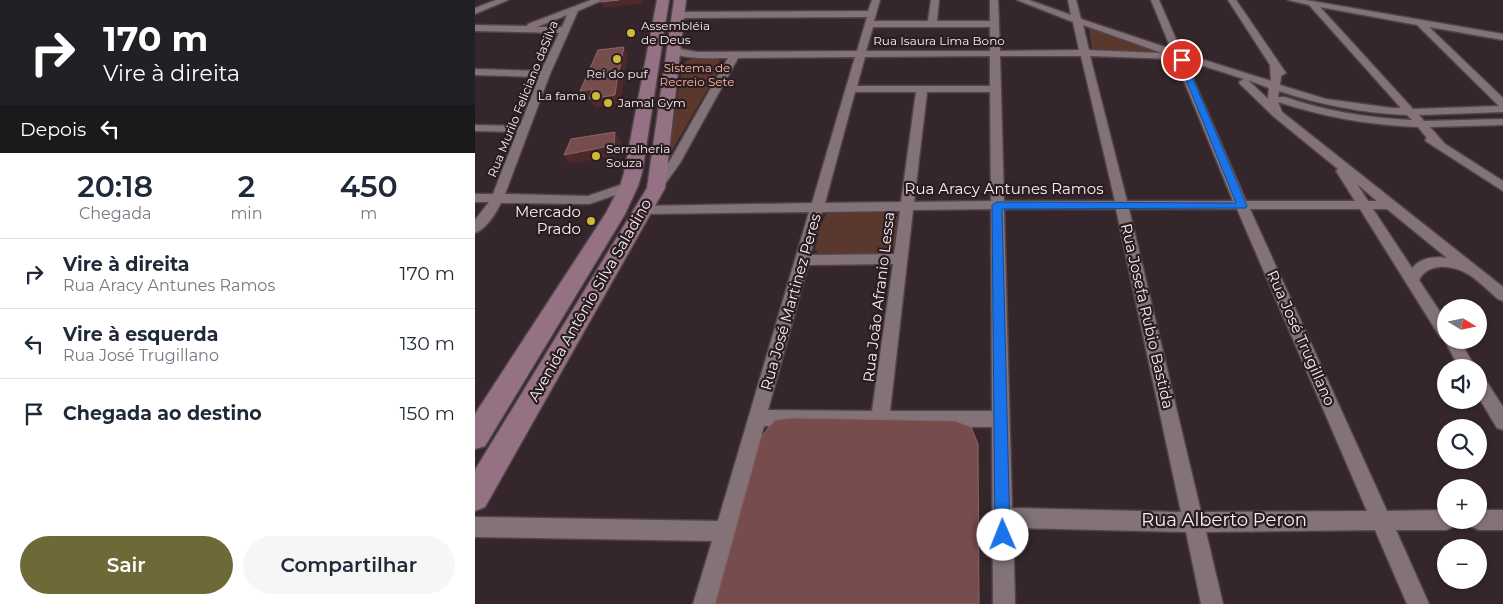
<!DOCTYPE html>
<html lang="pt">
<head>
<meta charset="utf-8">
<style>
  :root { --surface:#fff; --page:#f6f6f7; --text:#1f2937; --muted:#747a83; --line:#e0e1e3; --accent:#6e6a37 }
  body { margin:0; font-family:Montserrat,sans-serif; background:var(--page); color:var(--text); height:100vh; display:flex; flex-direction:column; font-size:19px; white-space:nowrap }
  * { box-sizing:border-box; margin:0 }
  p { font-size:16px; color:var(--muted) }
  .icon { flex:none; width:28px; height:28px; fill:none; stroke:currentColor; stroke-width:2; stroke-linecap:round; stroke-linejoin:round }
  .map { position:relative; flex:1; overflow:hidden }
  .panel { display:flex; flex-direction:column; background:var(--surface); width:475px }
  .panel>* { flex:none }
  .banner { background:#202124; color:#fff; overflow:hidden }
  .needle { width:32px; rotate:100deg }
  .controls { position:absolute; left:962px; top:299px; display:grid; gap:10px }
  .controls a { display:grid; place-items:center; width:50px; height:50px; border-radius:50%; background:var(--surface); box-shadow:0 1px 4px #0004; font-size:25px }
  .pin { position:absolute; display:grid; place-items:center; width:42px; height:42px; color:#fff; margin:-21px; border:2px solid #fff; border-radius:50%; box-shadow:0 1px 5px #0007 }
  .me { position:absolute; width:55px; margin:-28px; rotate:359deg; stroke-linejoin:round; filter:drop-shadow(0 0 4px #0008) }
  .turn { display:flex; align-items:center; gap:18px; height:105px; padding:0 20px; font-size:22px }
  .turn .icon { width:65px; height:65px; stroke-width:2.5 }
  .turn b { display:block; font-size:35px; line-height:42px }
  .then { display:flex; align-items:center; height:48px; padding:0 20px; background:#0003; gap:10px; font-size:19px }
  .eta { display:flex; justify-content:space-evenly; align-items:center; height:85px; text-align:center }
  .eta b { font-size:30px; font-weight:600; line-height:35px }
  .action { display:flex; gap:10px; margin-top:auto; padding:10px 20px }
  .action a { flex:1; height:58px; border-radius:30px; background:var(--accent); color:#fff; font-size:20px; font-weight:600; line-height:58px; text-align:center }
  .action a+a { background:var(--page); color:var(--text) }
  ul { padding:0; list-style:none }
  li { display:flex; align-items:center; gap:15px; height:70px; padding:0 20px; border-top:1px solid var(--line) }
  li div { flex:1 }
  li b { display:block; font-size:19px }
  li em { font-style:normal }
  main { display:flex; flex:1; min-height:0 }
  .map>svg:first-child { display:block }
</style>
</head>
<body>
<main>
<section class="panel">
<div class="banner">
<div class="turn"><svg class="icon" aria-label="right" viewBox="0 0 24 24"><path d="M7 20v-9h11M14 6l5 5-5 5"/></svg><div><b>170 m</b>Vire à direita</div></div>
<div class="then">Depois<svg class="icon" aria-label="left" viewBox="0 0 24 24"><path d="M17 20v-9H6M10 6l-5 5 5 5"/></svg></div>
</div>
<div class="eta">
<div><b>20:18</b><p>Chegada</p></div>
<div><b>2</b><p>min</p></div>
<div><b>450</b><p>m</p></div>
</div>
<ul>
<li><svg class="icon" aria-label="right" viewBox="0 0 24 24"><path d="M7 20v-9h11M14 6l5 5-5 5"/></svg><div><b>Vire à direita</b><p>Rua Aracy Antunes Ramos</p></div><em>170 m</em></li>
<li><svg class="icon" aria-label="left" viewBox="0 0 24 24"><path d="M17 20v-9H6M10 6l-5 5 5 5"/></svg><div><b>Vire à esquerda</b><p>Rua José Trugillano</p></div><em>130 m</em></li>
<li><svg class="icon" aria-label="arrive" viewBox="0 0 24 24"><path d="M6 21V4h12l-3 4 3 4H6"/></svg><div><b>Chegada ao destino</b></div><em>150 m</em></li>
</ul>
<div class="action"><a>Sair</a><a>Compartilhar</a></div>
</section>
<div class="map">
<svg width="1028" height="604" viewBox="0 0 1028 604">
  <rect width="100%" height="100%" fill="#34262a"/>
  <g fill="#5a382d">
    <polygon points="614,27 688,53 617,51"/>
    <polygon points="229,57 242,58 248,63 192,159 208,64 212,60"/>
    <path d="M 361,211 L 418,213 L 424,218 L 420,246 C 401,261 368,255 345,255 L 340,250 L 344,229 L 351,214 Z"/>
  </g>
  <g fill="none" stroke-linecap="round" stroke-linejoin="round">
    <g stroke="#504448" stroke-width="3">
      <g id="street">
        <polygon points="21,0 33,0 0,14 0,8"/>
        <path d="M 116,0 L 128,0 L 103,11 L 75,74 L 30,194 L 113,196 L 154,182 L 160,186 L 158,189 L 114,204 L 26,203 C 21,213 11,229 0,233 L 0,220 L 14,202 L 0,202 L 0,194 L 18,194 L 42,132 L 0,131 L 0,125 L 45,126 L 64,77 L 0,75 L 0,69 L 66,71 L 84,33 L 0,31 L 0,25 L 52,26 L 53,24 ZM 92,15 L 87,27 L 62,27 Z"/>
        <path d="M 397,0 L 405,0 L 399,21 L 453,21 L 456,0 L 464,0 L 462,21 L 515,21 L 515,0 L 523,0 L 525,51 L 604,50 L 598,22 L 542,0 L 554,0 L 596,15 L 593,0 L 601,0 L 606,19 L 696,49 L 676,0 L 684,0 L 707,53 L 796,81 L 795,65 L 753,0 L 761,0 L 811,73 L 806,76 L 805,85 L 851,99 L 917,108 L 926,108 L 834,5 L 813,0 L 831,0 L 1028,34 L 1028,40 L 954,27 L 1028,98 L 1028,112 L 944,115 L 949,121 L 1028,119 L 1028,125 L 955,127 L 970,144 L 1028,181 L 1028,191 L 952,142 L 950,140 L 952,138 L 943,127 C 894,125 849,117 803,102 L 807,112 L 1028,287 L 1028,301 L 1023,299 C 1013,291 1001,277 989,272 C 974,265 953,263 944,280 L 971,321 L 971,340 L 984,340 L 1001,368 L 984,368 L 969,339 L 965,337 L 885,209 L 775,209 L 912,511 L 971,510 L 971,520 L 981,520 L 978,527 L 971,530 L 921,530 L 954,604 L 932,604 L 900,530 L 731,532 L 748,604 L 726,604 L 711,532 L 538,528 L 540,604 L 518,604 L 517,427 L 289,426 L 240,604 L 218,604 L 237,541 L 0,537 L 0,517 L 243,521 L 334,212 L 168,214 L 162,210 L 168,206 L 337,203 L 380,57 L 263,58 L 205,163 L 185,191 L 181,192 L 175,188 L 194,162 L 253,58 C 238,58 206,60 194,51 L 199,48 L 223,52 L 382,51 L 392,17 L 204,18 L 200,15 L 204,12 L 393,11 ZM 845,7 L 942,25 L 1024,106 L 938,109 ZM 608,25 L 687,53 L 614,50 ZM 398,27 L 515,27 L 515,51 L 391,51 ZM 515,56 L 515,86 L 382,86 L 390,57 ZM 525,56 L 606,56 L 640,201 L 529,201 ZM 615,56 L 700,59 L 758,201 L 652,201 ZM 710,60 L 769,79 L 764,82 L 765,84 L 798,116 L 863,169 L 861,171 L 880,201 L 771,201 ZM 773,80 L 794,88 L 793,99 ZM 804,91 C 846,105 887,113 932,115 L 937,120 C 892,118 851,111 810,97 L 803,97 ZM 380,92 L 441,92 L 426,202 L 350,203 ZM 452,92 L 515,92 L 516,201 L 439,202 ZM 882,184 L 902,201 L 893,201 ZM 516,209 L 517,411 L 415,411 L 438,210 ZM 529,209 L 641,209 L 706,512 L 537,508 ZM 654,209 L 762,209 L 892,511 L 726,512 ZM 898,209 L 912,209 L 972,258 C 958,256 946,258 937,268 ZM 425,211 L 419,254 L 335,255 L 347,212 ZM 418,264 L 397,411 L 293,410 L 333,265 Z"/>
        <polygon points="1004,377 1010,379 1028,407 1028,430 1022,428 1004,398"/>
        <polygon points="1004,510 1028,510 1028,530 1004,530 997,527 994,520 1004,520"/>
      </g>
    </g>
    <g stroke="#504448" stroke-width="3">
      <g id="secondary">
        <polygon points="182,0 194,0 167,173 163,186 150,214 10,446 0,449 0,414 131,213 145,186 149,173"/>
        <polygon points="199,0 211,0 190,188 10,507 0,511 0,470 172,188"/>
      </g>
    </g>
    <use href="#street" fill="#837277" fill-rule="evenodd"/>
    <use href="#secondary" fill="#947284" fill-rule="evenodd"/>
  </g>
  <g fill="#4d292b">
    <polygon points="144,0 168,0 167,3 129,8 126,2"/>
    <polygon points="149,47 153,55 147,90 145,104 120,108 114,99 142,81"/>
    <polygon points="117,89 122,97 110,99 105,91"/>
    <polygon points="140,132 146,141 144,155 95,164 89,155"/>
  </g>
  <g fill="#774c4d" stroke="#8b6566">
    <polygon points="125,0 144,0 126,2"/>
    <polygon points="149,47 142,81 140,95 114,99 117,89 105,91 123,50"/>
    <polygon points="140,132 139,145 89,155 96,139"/>
    <polygon points="319,418 480,421 496,427 503,444 504,604 240,604 286,437 300,420"/>
  </g>
  <polygon fill="#1a73e8" stroke="#114b97" points="704,58 710,60 772,206 771,208 527,209 535,535 533,540 528,543 522,540 520,535 517,205 522,202 761,203 703,60"/>
  <g fill="#ceb938" stroke="#2a1d21" stroke-width="2">
    <circle cx="156" cy="33" r="5"/>
    <circle cx="142" cy="59" r="5"/>
    <circle cx="121" cy="96" r="5"/>
    <circle cx="133" cy="103" r="5"/>
    <circle cx="121" cy="156" r="5"/>
    <circle cx="116" cy="221" r="5"/>
  </g>
  <g text-anchor="middle" stroke-width="4.5" stroke-linejoin="round" paint-order="stroke">
    <g font-size="12" fill="#f7edef" stroke="#2a1d21" text-anchor="start">
      <text x="166" y="30">Assembléia<tspan x="166" dy="14">de Deus</tspan></text>
      <text x="142" y="78" text-anchor="middle">Rei do puf</text>
      <text x="111" y="100" text-anchor="end">La fama</text>
      <text x="143" y="107">Jamal Gym</text>
      <text x="131" y="153">Serralheria<tspan x="131" dy="14">Souza</tspan></text>
    </g>
    <g font-size="12" fill="#f7edef" stroke="#2a1d21">
      <text x="464" y="45">Rua Isaura Lima Bono</text>
      <text transform="translate(48 99) rotate(-68)" y="4">Rua Murilo Feliciano daSilva</text>
    </g>
    <g font-size="12" fill="#febca5" stroke="#2a1d21">
      <text x="222" y="72">Sistema de<tspan x="222" dy="14">Recreio Sete</tspan></text>
    </g>
    <g font-size="15" fill="#f7edef" stroke="#2a1d21">
      <text x="529" y="194">Rua Aracy Antunes Ramos</text>
      <text transform="translate(404 297) rotate(-83)" y="5">Rua João Afranio Lessa</text>
      <text transform="translate(115 300) rotate(-60)" y="5">Avenida Antônio Silva Saladino</text>
      <text transform="translate(316 302) rotate(-74)" y="5">Rua José Martinez Peres</text>
      <text transform="translate(672 316) rotate(77)" y="5">Rua Josefa Rubio Bastida</text>
      <text transform="translate(826 338) rotate(66)" y="5">Rua José Trugillano</text>
    </g>
    <g font-size="15" fill="#f7edef" stroke="#2a1d21" text-anchor="end">
      <text x="106" y="217">Mercado<tspan x="106" dy="17">Prado</tspan></text>
    </g>
    <g font-size="18" fill="#f7edef" stroke="#2a1d21">
      <text x="749" y="526">Rua Alberto Peron</text>
    </g>
  </g>
</svg>
<div class="controls">
<a><svg class="needle" viewBox="-14 -14 28 28"><path d="M0-13l5 13h-10z" fill="#e53935"/><path d="M0 13l5-13h-10z" fill="#747a83"/></svg></a>
<a><svg class="icon" aria-label="sound" viewBox="0 0 24 24"><path d="M4 9h4l5-4v14l-5-4H4zM17 9q2 3 0 6"/></svg></a>
<a><svg class="icon" aria-label="search" viewBox="0 0 24 24"><circle cx="10" cy="10" r="6"/><path d="M15 15l6 6"/></svg></a>
<a>+</a>
<a>−</a>
</div>
<div class="pin" style="left:707px;top:60px;background:#d93025"><svg class="icon" aria-label="arrive" viewBox="0 0 24 24"><path d="M6 21V4h12l-3 4 3 4H6"/></svg></div>
<svg class="me" style="left:528px;top:535px" viewBox="-20 -20 40 40"><circle r="19" fill="#fff"/><path d="M0-13L10 11 0 6-10 11z" fill="#1a73e8"/></svg>
</div>
</main>
</body>
</html>
